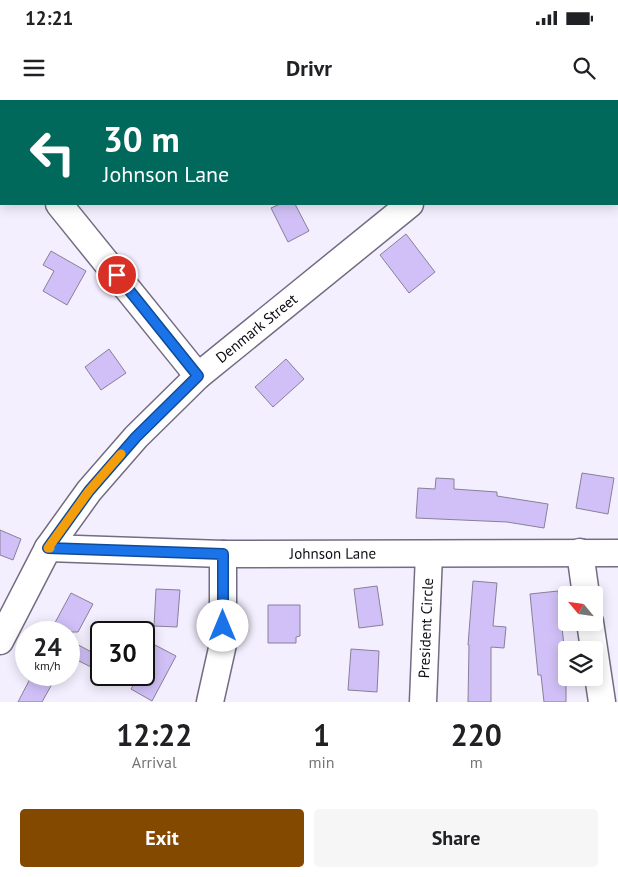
<!DOCTYPE html>
<html lang="en">
<head>
<meta charset="utf-8">
<style>
  :root { --surface:#fff; --page:#f6f6f6; --text:#202124; --muted:#757577; --accent:#844901 }
  body { margin:0; font-family:"PT Sans",sans-serif; background:var(--page); color:var(--text); height:100vh; display:flex; flex-direction:column; font-size:19px; white-space:nowrap }
  * { box-sizing:border-box; margin:0 }
  p { font-size:16px; color:var(--muted) }
  .icon { flex:none; width:28px; height:28px; fill:none; stroke:currentColor; stroke-width:2; stroke-linecap:round; stroke-linejoin:round }
  .map { position:relative; height:602px; overflow:hidden }
  .side { display:flex; flex-direction:column; background:var(--surface); flex:1 }
  .side>* { flex:none }
  .banner { position:absolute; left:0px; top:0px; width:619px; height:105px; box-shadow:0 2px 12px #0003; background:#00695c; color:#fff; overflow:hidden }
  .needle { width:32px; rotate:299deg }
  .fabs { position:absolute; left:558px; top:486px; display:grid; gap:10px }
  .fabs a { display:grid; place-items:center; width:45px; height:45px; border-radius:5px; background:var(--surface); box-shadow:0 2px 12px #0003; font-size:25px }
  .speed { position:absolute; left:15px; top:521px; display:flex; gap:10px; font-size:25px; font-weight:700; text-align:center }
  .speed>* { display:grid; place-content:center; width:65px; height:65px; border-radius:50%; background:var(--surface); box-shadow:0 2px 12px #0003; line-height:1 }
  .speed small { font-size:12px; font-weight:400 }
  .speed .limit { border:2px solid #111; border-radius:8px; background:#fff; color:#111 }
  .pin { position:absolute; display:grid; place-items:center; width:42px; height:42px; color:#fff; margin:-21px; border:2px solid #fff; border-radius:50%; box-shadow:0 1px 5px #0007 }
  .me { position:absolute; width:55px; margin:-28px; rotate:0deg; stroke-linejoin:round; filter:drop-shadow(0 0 4px #0008) }
  .turn { display:flex; align-items:center; gap:18px; height:105px; padding:0 20px; font-size:22px }
  .turn .icon { width:65px; height:65px; stroke-width:2.5 }
  .turn b { display:block; font-size:35px; line-height:42px }
  .eta { display:flex; justify-content:space-evenly; align-items:center; height:85px; text-align:center }
  .eta b { font-size:30px; font-weight:800; line-height:35px }
  .action { display:flex; gap:10px; margin-top:auto; padding:10px 20px }
  .action a { flex:1; height:58px; border-radius:5px; background:var(--accent); color:#fff; font-size:20px; font-weight:800; line-height:58px; text-align:center }
  .action a+a { background:var(--page); color:var(--text) }
  .status { display:flex; justify-content:space-between; align-items:center; height:35px; padding:0 25px; background:var(--surface); direction:ltr }
  .status svg { height:14px; fill:currentColor }
  header { display:flex; justify-content:space-between; align-items:center; height:65px; padding:0 20px; background:var(--surface); font-size:22px; font-weight:800 }
  .map>svg:first-child { display:block }
</style>
</head>
<body>
<div class="status"><b>12:21</b><svg viewBox="0 0 49 12"><path d="M0 12V9h3v3zM5 12V6h3v6zM10 12V3h3v9zM15 12V0h3v12zM26 1h20v11H26zM47 4h2v5h-2z"/></svg></div>
<header><svg class="icon" aria-label="menu" viewBox="0 0 24 24"><path d="M4 6h16M4 12h16M4 18h16"/></svg>Drivr<svg class="icon" aria-label="search" viewBox="0 0 24 24"><circle cx="10" cy="10" r="6"/><path d="M15 15l6 6"/></svg></header>
<div class="map">
<svg width="618" height="602" viewBox="0 0 618 602">
  <rect width="100%" height="100%" fill="#f4efff"/>
  <g fill="#d1c0f7" stroke="#878097">
    <polygon points="280,104 295,104 309,131 288,142 271,108"/>
    <polygon points="406,134 435,172 409,193 380,155"/>
    <polygon points="51,151 86,171 67,205 43,191 54,171 43,165"/>
    <polygon points="109,249 126,273 101,290 85,267"/>
    <polygon points="286,259 304,279 273,307 255,287"/>
    <polygon points="582,373 614,378 608,414 576,408"/>
    <polygon points="436,378 454,379 454,389 497,392 497,396 548,404 544,428 507,422 416,418 418,388 435,389"/>
    <polygon points="0,430 21,439 13,460 0,455"/>
    <polygon points="473,481 497,483 493,526 506,527 504,548 491,547 491,602 468,602 469,545 468,545"/>
    <polygon points="377,486 383,525 359,528 354,489"/>
    <polygon points="156,489 180,490 177,527 154,526"/>
    <polygon points="558,491 566,564 566,602 544,602 541,575 538,575 530,494"/>
    <polygon points="71,493 93,504 78,532 50,532"/>
    <polygon points="268,505 300,505 300,536 296,537 296,543 268,543"/>
    <polygon points="69,540 99,556 93,568 69,556"/>
    <polygon points="155,545 176,556 152,601 131,589 139,575 144,575 144,566"/>
    <polygon points="351,549 379,551 377,592 348,590"/>
    <polygon points="32,575 57,575 42,602 18,602"/>
  </g>
  <g fill="none" stroke-linecap="round" stroke-linejoin="round">
    <g stroke="#736c82" stroke-width="29">
      <g id="minor">
        <polyline points="539,1 540,0"/>
        <polyline points="0,30 1,32"/>
        <polyline points="59,104 198,276"/>
        <path id="s1" d="M 48,448 L 223,454 L 618,453"/>
        <polyline points="580,452 586,495"/>
        <polyline points="590,522 602,602"/>
        <path id="s2" d="M 0,541 L 48,448 L 89,391 L 136,337 L 198,276 L 410,104"/>
        <polyline points="210,602 223,544 223,454"/>
        <path id="s3" d="M 423,602 L 429,454"/>
      </g>
    </g>
    <use href="#minor" stroke="#fff" stroke-width="26"/>
  </g>
  <g fill="none" stroke-linecap="round" stroke-linejoin="round">
    <g stroke="#114b97" stroke-width="12">
      <polyline id="route" points="117,175 198,276 136,337 89,391 48,448 223,454 223,526"/>
    </g>
    <use href="#route" stroke="#1a73e8" stroke-width="9"/>
    <polyline stroke="#f59e0b" stroke-width="9" points="50,448 48,448 89,391 121,354"/>
  </g>
  <g text-anchor="middle" stroke-width="4.5" stroke-linejoin="round" paint-order="stroke">
    <g font-size="15" fill="#0d0b13" stroke="#fff">
      <text dy="5" stroke="none"><textPath href="#s2" startOffset="409">Denmark Street</textPath></text>
      <text dy="5" stroke="none"><textPath href="#s1" startOffset="285">Johnson Lane</textPath></text>
      <text dy="5" stroke="none"><textPath href="#s3" startOffset="74">President Circle</textPath></text>
    </g>
  </g>
</svg>
<div class="fabs">
<a><svg class="needle" viewBox="-14 -14 28 28"><path d="M0-13l5 13h-10z" fill="#e53935"/><path d="M0 13l5-13h-10z" fill="#757577"/></svg></a>
<a><svg class="icon" aria-label="layers" viewBox="0 0 24 24"><path d="M12 4l9 5-9 5-9-5zM3 14l9 5 9-5"/></svg></a>
</div>
<div class="speed"><div>24<small>km/h</small></div><div class="limit">30</div></div>
<div class="pin" style="left:117px;top:175px;background:#d93025"><svg class="icon" aria-label="arrive" viewBox="0 0 24 24"><path d="M6 21V4h12l-3 4 3 4H6"/></svg></div>
<svg class="me" style="left:223px;top:526px" viewBox="-20 -20 40 40"><circle r="19" fill="#fff"/><path d="M0-13L10 11 0 6-10 11z" fill="#1a73e8"/></svg>
<div class="banner">
<div class="turn"><svg class="icon" aria-label="left" viewBox="0 0 24 24"><path d="M17 20v-9H6M10 6l-5 5 5 5"/></svg><div><b>30 m</b>Johnson Lane</div></div>
</div>
</div>
<section class="side">
<div class="eta">
<div><b>12:22</b><p>Arrival</p></div>
<div><b>1</b><p>min</p></div>
<div><b>220</b><p>m</p></div>
</div>
<div class="action"><a>Exit</a><a>Share</a></div>
</section>
</body>
</html>
